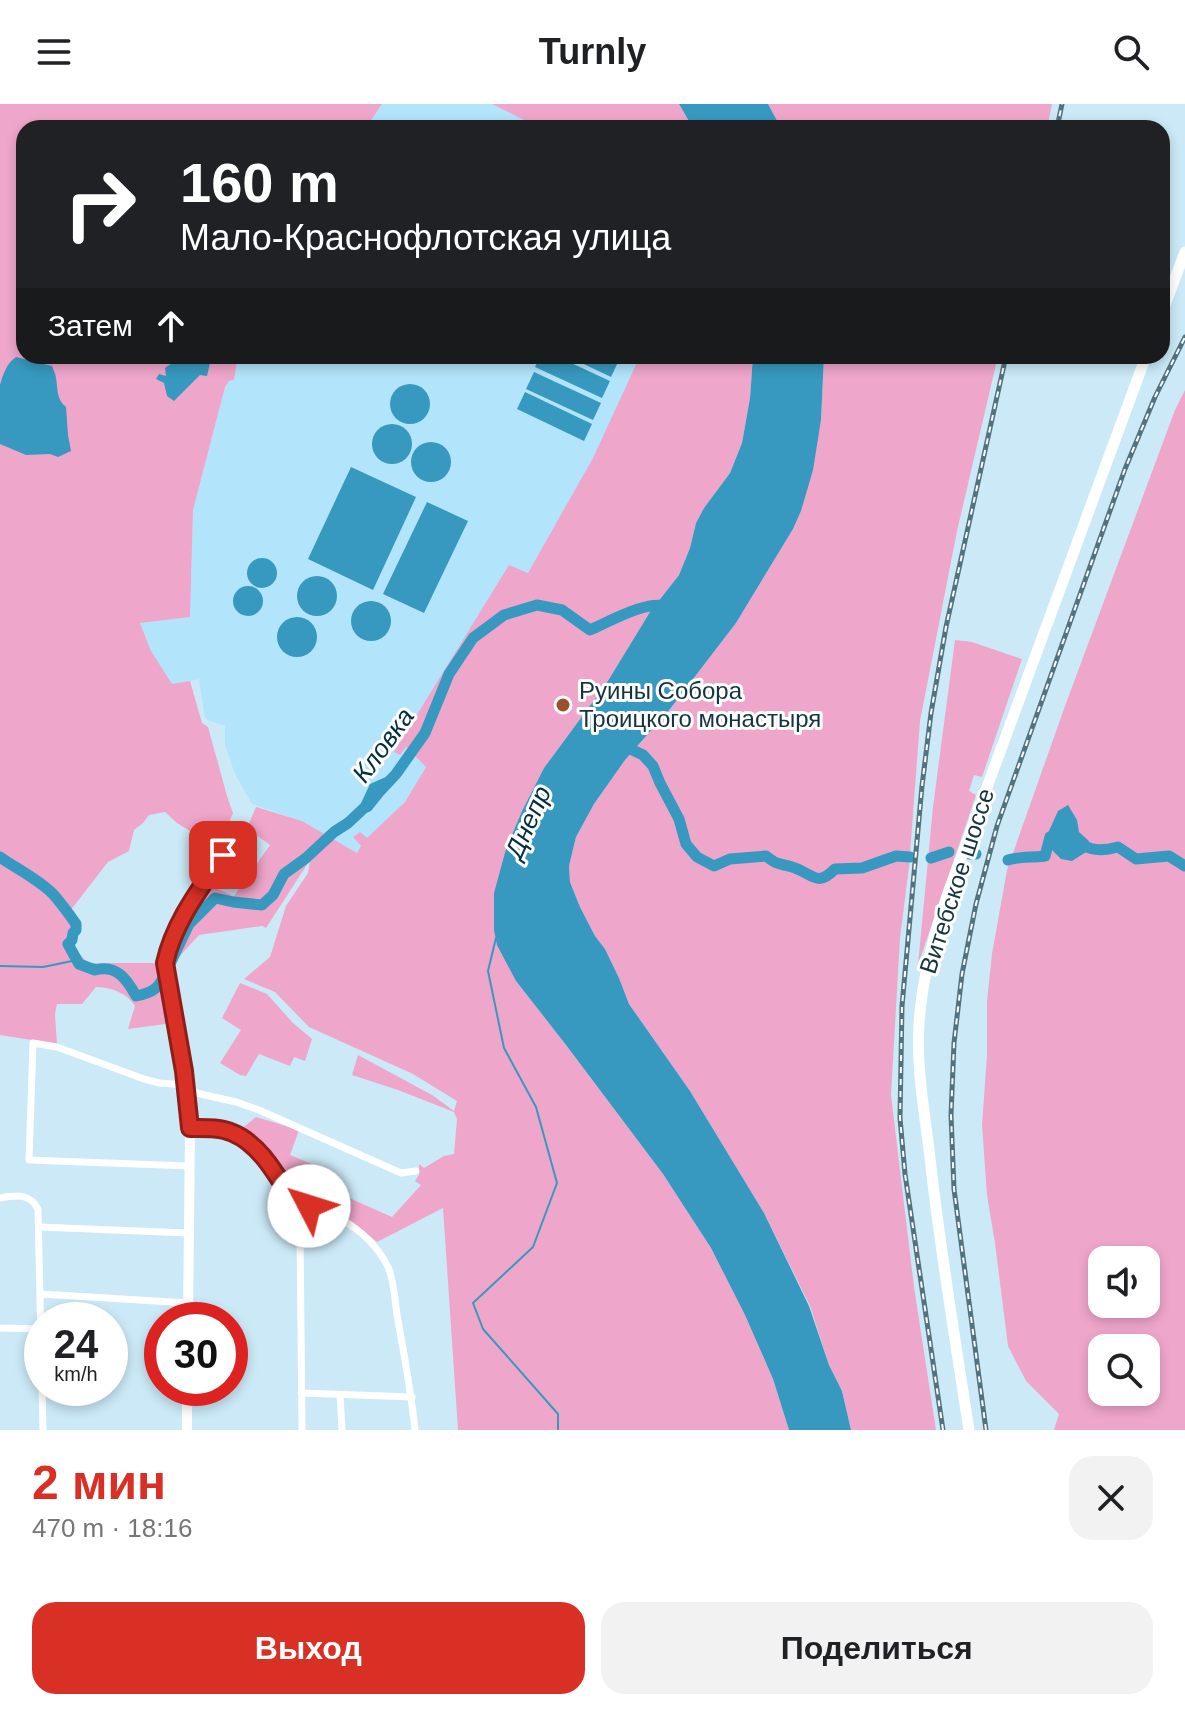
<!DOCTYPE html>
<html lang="ru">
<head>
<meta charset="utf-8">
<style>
  :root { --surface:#fff; --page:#f2f2f2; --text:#202124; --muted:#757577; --accent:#d93025 }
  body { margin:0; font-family:Helvetica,sans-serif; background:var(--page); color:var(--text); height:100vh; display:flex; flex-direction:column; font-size:30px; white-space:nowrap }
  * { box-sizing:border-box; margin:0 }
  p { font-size:26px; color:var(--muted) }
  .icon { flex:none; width:44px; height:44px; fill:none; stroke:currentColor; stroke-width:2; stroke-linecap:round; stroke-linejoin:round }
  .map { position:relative; height:1326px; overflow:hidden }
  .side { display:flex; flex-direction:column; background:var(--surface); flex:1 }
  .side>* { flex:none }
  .hud { position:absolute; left:16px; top:16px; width:1154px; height:244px; border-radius:24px; box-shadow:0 4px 12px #0003; background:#202124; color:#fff; overflow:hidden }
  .buttons { position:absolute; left:1088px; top:1142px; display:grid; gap:16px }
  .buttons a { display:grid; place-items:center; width:72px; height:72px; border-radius:16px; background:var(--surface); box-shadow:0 4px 12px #0003; font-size:40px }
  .speed { position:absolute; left:24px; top:1198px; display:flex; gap:16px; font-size:40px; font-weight:700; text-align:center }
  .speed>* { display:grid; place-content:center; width:104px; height:104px; border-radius:50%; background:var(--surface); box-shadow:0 4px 12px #0003; line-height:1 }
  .speed small { font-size:20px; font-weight:400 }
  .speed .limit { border:12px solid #d22; background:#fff; color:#111 }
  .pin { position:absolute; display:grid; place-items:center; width:68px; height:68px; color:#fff; margin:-34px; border-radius:16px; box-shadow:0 4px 12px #0006 }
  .me { position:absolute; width:88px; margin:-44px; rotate:310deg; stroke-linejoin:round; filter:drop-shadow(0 0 6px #0008) }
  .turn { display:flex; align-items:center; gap:28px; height:168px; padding:0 32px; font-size:36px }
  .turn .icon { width:104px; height:104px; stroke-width:2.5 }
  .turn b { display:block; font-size:56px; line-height:68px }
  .then { display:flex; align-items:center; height:76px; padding:0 32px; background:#0003; gap:16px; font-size:30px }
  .round { display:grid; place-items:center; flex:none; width:84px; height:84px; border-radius:24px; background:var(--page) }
  .headline { display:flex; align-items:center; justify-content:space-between; height:136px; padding:0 32px }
  h1 { font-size:48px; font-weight:800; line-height:60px; color:var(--accent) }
  .cta { display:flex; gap:16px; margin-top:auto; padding:16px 32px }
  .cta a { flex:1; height:92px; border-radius:24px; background:var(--accent); color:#fff; font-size:32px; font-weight:800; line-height:92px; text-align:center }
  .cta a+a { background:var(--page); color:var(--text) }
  header { display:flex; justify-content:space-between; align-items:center; height:104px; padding:0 32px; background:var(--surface); font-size:36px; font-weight:800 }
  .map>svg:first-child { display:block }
</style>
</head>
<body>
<header><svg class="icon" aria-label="menu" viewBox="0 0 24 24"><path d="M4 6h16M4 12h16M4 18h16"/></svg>Turnly<svg class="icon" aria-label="search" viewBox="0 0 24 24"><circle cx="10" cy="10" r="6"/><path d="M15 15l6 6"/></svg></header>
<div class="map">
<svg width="1185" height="1326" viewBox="0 0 1185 1326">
  <rect width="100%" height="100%" fill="#cbe9f7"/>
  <g fill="#b2e4fb">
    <polygon points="382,0 492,0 540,24 366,24"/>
    <polygon points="238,252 640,252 594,354 528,469 509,462 405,643 426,663 405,698 367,735 360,728 353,734 361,742 357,749 302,717 252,700 235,670 225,641 225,622 208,616 205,613 199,575 172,581 151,547 140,518 190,513 193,406 225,283 229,277 234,276"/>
  </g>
  <g fill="#efa6cb" fill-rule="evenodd">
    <path d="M 0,0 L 382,0 L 366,24 L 24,24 L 24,252 L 238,252 L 234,276 L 229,277 L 225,283 L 193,406 L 190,513 L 140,519 L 151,547 L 172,580 L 190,577 L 202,619 L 208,623 L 227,692 L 233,709 L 218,744 L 177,719 L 165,708 L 149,711 L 143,719 L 134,726 L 129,747 L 108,758 L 70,807 L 78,820 L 77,832 L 72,842 L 88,859 L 163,859 L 173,919 L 128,925 L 135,902 C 127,889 111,883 96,883 L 82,900 L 57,900 L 55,910 L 57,940 L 0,931 Z"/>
    <polygon points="492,0 679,0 693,24 540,24"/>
    <polygon points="768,0 1052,0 1047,24 781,24"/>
    <polygon points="640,252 753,252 750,294 742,339 730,369 704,404 696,419 690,444 679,471 650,508 606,580 544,664 522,707 506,745 516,877 566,941 663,1070 711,1144 745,1211 773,1275 789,1326 458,1326 443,1104 377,1138 338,1106 298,1093 268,1050 240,1026 256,1013 299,1026 290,1051 326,1066 320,1081 392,1113 421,1081 415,1077 419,1071 419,1060 424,1064 444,1052 454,1050 457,1015 454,1008 398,986 352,971 358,951 432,991 454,1007 457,997 413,970 309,923 275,888 244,875 270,853 286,802 308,769 310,756 266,824 262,822 199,831 179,853 172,867 169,855 187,809 208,781 234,792 270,741 247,724 256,703 302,717 357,749 361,742 353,733 360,728 367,734 405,698 426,663 406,643 400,651 394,648 509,461 528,469 593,354"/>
    <polygon points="824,252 998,252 957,427 920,617 909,763 900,834 891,991 914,1183 936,1326 851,1326 842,1287 829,1261 810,1202 764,1109 690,987 629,900 619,874 605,845 595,832 580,803 570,778 569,762 576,733 594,700 625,656 670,605 736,519 793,425 801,407 821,316"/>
    <path d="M 1185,286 L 1185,1326 L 1054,1326 L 1059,1310 L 1026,1277 L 1008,1242 L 995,1139 L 987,1091 L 982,1021 L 987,952 L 987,897 L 992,850 L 1007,766 L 1065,602 L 1175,306 ZM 1102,1156 L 1146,1156 L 1146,1200 L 1102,1200 ZM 1102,1244 L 1146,1244 L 1146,1288 L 1102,1288 Z"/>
    <polygon points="955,536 972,538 1022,555 982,673 974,671 969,687 976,691 918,861 933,703"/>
    <polygon points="240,879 267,890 293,919 312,935 305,957 294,953 290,962 259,950 246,972 240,971 220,959 241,926 222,914"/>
  </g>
  <g fill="#3799bf">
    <polygon points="679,0 768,0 781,24 693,24"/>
    <polygon points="182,252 208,252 210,259 207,272 200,271 174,297 167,292 164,279 156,275 159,270 166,272 165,264"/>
    <polygon points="540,252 556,252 610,277 602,294 535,263"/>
    <polygon points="567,252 610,252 619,256 611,273"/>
    <polygon points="753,252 824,252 821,316 813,366 801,407 793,425 736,519 670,605 625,656 594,700 576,733 569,762 570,778 580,803 595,832 605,845 619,874 629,900 690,987 764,1109 809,1202 829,1261 842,1287 851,1326 789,1326 773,1275 745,1211 711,1144 663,1070 566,941 516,877 497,841 494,826 494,789 506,745 522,707 544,664 606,580 650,508 679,471 690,444 696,419 704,404 730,369 742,339 750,294"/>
    <path d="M 16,253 L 52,262 C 53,266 56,270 56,274 C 58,285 56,295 66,303 L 68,331 L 71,347 L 58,353 L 50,350 L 26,351 L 0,340 L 0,281 C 3,270 7,259 16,253 Z"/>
    <polygon points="534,268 601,299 593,316 526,285"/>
    <circle cx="410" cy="300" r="20"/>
    <polygon points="525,288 592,320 584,337 517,305"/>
    <circle cx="392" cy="340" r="20"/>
    <circle cx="431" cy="358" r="20"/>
    <polygon points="351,363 416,393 373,486 308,455"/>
    <polygon points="427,398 468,417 424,509 383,490"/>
    <circle cx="262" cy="469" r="15"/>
    <circle cx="317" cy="492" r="20"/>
    <circle cx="248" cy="497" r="15"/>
    <circle cx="371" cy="517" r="20"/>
    <circle cx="297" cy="533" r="20"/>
    <polygon points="388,672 391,682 371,707 354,714 370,680"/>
    <polygon points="1068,701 1077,716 1079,728 1089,737 1086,748 1072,757 1061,755 1044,738 1058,707"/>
  </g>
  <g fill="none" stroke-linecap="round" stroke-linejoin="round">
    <g stroke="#3799bf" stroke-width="2">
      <polyline points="496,834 488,867 504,944 536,1003 557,1079 533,1143 473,1199 483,1225 558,1310 558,1326"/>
      <polyline points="0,862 43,863 77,856"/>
    </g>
    <g stroke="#3799bf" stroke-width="11">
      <path d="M 620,640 L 643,651 L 653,662 L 660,679 L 679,715 L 686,740 L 697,753 L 714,762 L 730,755 L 766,752 C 781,764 780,758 795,764 C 814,771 817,783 835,765 L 862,764 L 896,752 L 910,753"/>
      <path d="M 381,686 L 396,670 L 425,629 L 449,570 L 473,534 L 504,511 L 537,501 L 562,506 L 590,526 C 609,518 648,495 668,503"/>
      <path d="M 1074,738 C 1092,746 1099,748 1118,743 L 1136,755 L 1169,752 L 1185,762"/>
      <polyline points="970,750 976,750"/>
      <path d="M 0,753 C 17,765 38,775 53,790 C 61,799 69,810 76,820 L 76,826 L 73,829 L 72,836 L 68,840 L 79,860 L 95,866 C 116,860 127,875 136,892 C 149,889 157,887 163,874"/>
      <polyline points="931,754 949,748"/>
      <path d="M 1008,756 C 1020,752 1032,754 1045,752 L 1050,733 L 1054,733"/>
      <polyline points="170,860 189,820 215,794 233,798 262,801 273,791 284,770 306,754 334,728 348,719 364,704"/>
    </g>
    <g stroke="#fff" stroke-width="7">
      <path d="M 186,981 L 165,859 C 174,818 200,785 223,751"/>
      <path d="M 190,1024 C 204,1024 220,1023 234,1029 C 253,1038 288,1083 295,1102 C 298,1110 298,1119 300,1127 L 302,1326"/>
      <polyline points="189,1062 29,1056 33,939 57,943 144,975 159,979 186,981 196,989 236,998 259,1006 401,1069 416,1067"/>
      <path d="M 0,1094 C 16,1091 30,1089 38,1105 L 43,1326"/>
      <path d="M 295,1100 C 331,1104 371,1128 388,1163 C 394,1176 395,1196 397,1211 C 404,1249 411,1287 415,1326"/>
      <polyline points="39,1123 188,1129"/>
      <polyline points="41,1190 188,1199"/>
      <polyline points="0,1224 41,1225"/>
      <polyline points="301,1289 412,1293"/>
      <polyline points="340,1291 342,1326"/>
    </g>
    <g stroke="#fff" stroke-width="10">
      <polyline points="186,981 190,1024 188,1216"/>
      <polyline points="187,1326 187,1284"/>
    </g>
    <g stroke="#fff" stroke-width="11">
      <polyline points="1162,209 1185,148"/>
      <path d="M 969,1326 C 955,1235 940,1145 930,1054 C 925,1010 916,965 919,920 C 922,875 933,832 948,789 L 1146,252"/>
    </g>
    <g stroke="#527280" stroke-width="5">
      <g id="rail">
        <polyline points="1057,24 1062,0"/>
        <polyline points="943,1326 905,1070 900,1014 902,902 922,682 931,609 946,523 1006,252"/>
        <polyline points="986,1326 954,1085 951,1011 954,939 962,870 976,800 997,722 1125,365 1155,293 1185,233"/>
      </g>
    </g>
    <use href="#rail" stroke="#fff" stroke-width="2" stroke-dasharray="6" stroke-linecap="butt"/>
  </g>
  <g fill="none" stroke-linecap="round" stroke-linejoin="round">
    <g stroke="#8d1f18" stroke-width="20">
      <path id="route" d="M 223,751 C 200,785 174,818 165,859 L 184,967 L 190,1024 C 204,1024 220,1023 233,1029 C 262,1041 279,1076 295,1100 L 309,1102"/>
    </g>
    <use href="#route" stroke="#d93025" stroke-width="14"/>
  </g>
  <circle fill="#99532b" stroke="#fff" stroke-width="3" cx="563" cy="601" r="8"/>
  <g text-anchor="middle" stroke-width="6" stroke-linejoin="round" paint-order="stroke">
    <g font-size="24" fill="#133442" stroke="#fff" text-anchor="start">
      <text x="579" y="595">Руины Собора<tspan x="579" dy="28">Троицкого монастыря</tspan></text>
    </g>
    <g font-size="24" fill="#133442" stroke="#fff">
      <text transform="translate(957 777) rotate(-72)" y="8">Витебское шоссе</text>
    </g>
    <g font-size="26" font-style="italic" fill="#022f40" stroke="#fff">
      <text transform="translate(383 641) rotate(-54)" y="9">Кловка</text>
      <text transform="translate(528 718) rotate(-66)" y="9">Днепр</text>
    </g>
  </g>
</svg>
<div class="buttons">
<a><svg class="icon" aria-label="sound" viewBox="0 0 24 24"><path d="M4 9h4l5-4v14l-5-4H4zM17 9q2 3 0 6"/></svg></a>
<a><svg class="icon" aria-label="search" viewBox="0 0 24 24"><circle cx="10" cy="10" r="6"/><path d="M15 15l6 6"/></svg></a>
</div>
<div class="speed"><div>24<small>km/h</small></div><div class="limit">30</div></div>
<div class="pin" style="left:223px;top:751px;background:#d93025"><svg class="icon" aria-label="arrive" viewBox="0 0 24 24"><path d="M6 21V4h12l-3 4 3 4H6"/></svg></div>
<svg class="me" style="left:309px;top:1102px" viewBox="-20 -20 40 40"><circle r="19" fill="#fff"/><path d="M0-13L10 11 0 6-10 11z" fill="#d93025"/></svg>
<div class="hud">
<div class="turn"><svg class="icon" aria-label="right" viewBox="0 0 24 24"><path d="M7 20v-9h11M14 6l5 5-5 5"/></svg><div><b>160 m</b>Мало-Краснофлотская улица</div></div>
<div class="then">Затем<svg class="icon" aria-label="ahead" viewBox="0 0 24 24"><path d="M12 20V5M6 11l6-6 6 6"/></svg></div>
</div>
</div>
<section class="side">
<div class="headline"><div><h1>2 мин</h1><p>470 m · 18:16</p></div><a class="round"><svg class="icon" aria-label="close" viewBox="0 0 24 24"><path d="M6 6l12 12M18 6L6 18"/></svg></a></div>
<div class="cta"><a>Выход</a><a>Поделиться</a></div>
</section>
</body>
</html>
